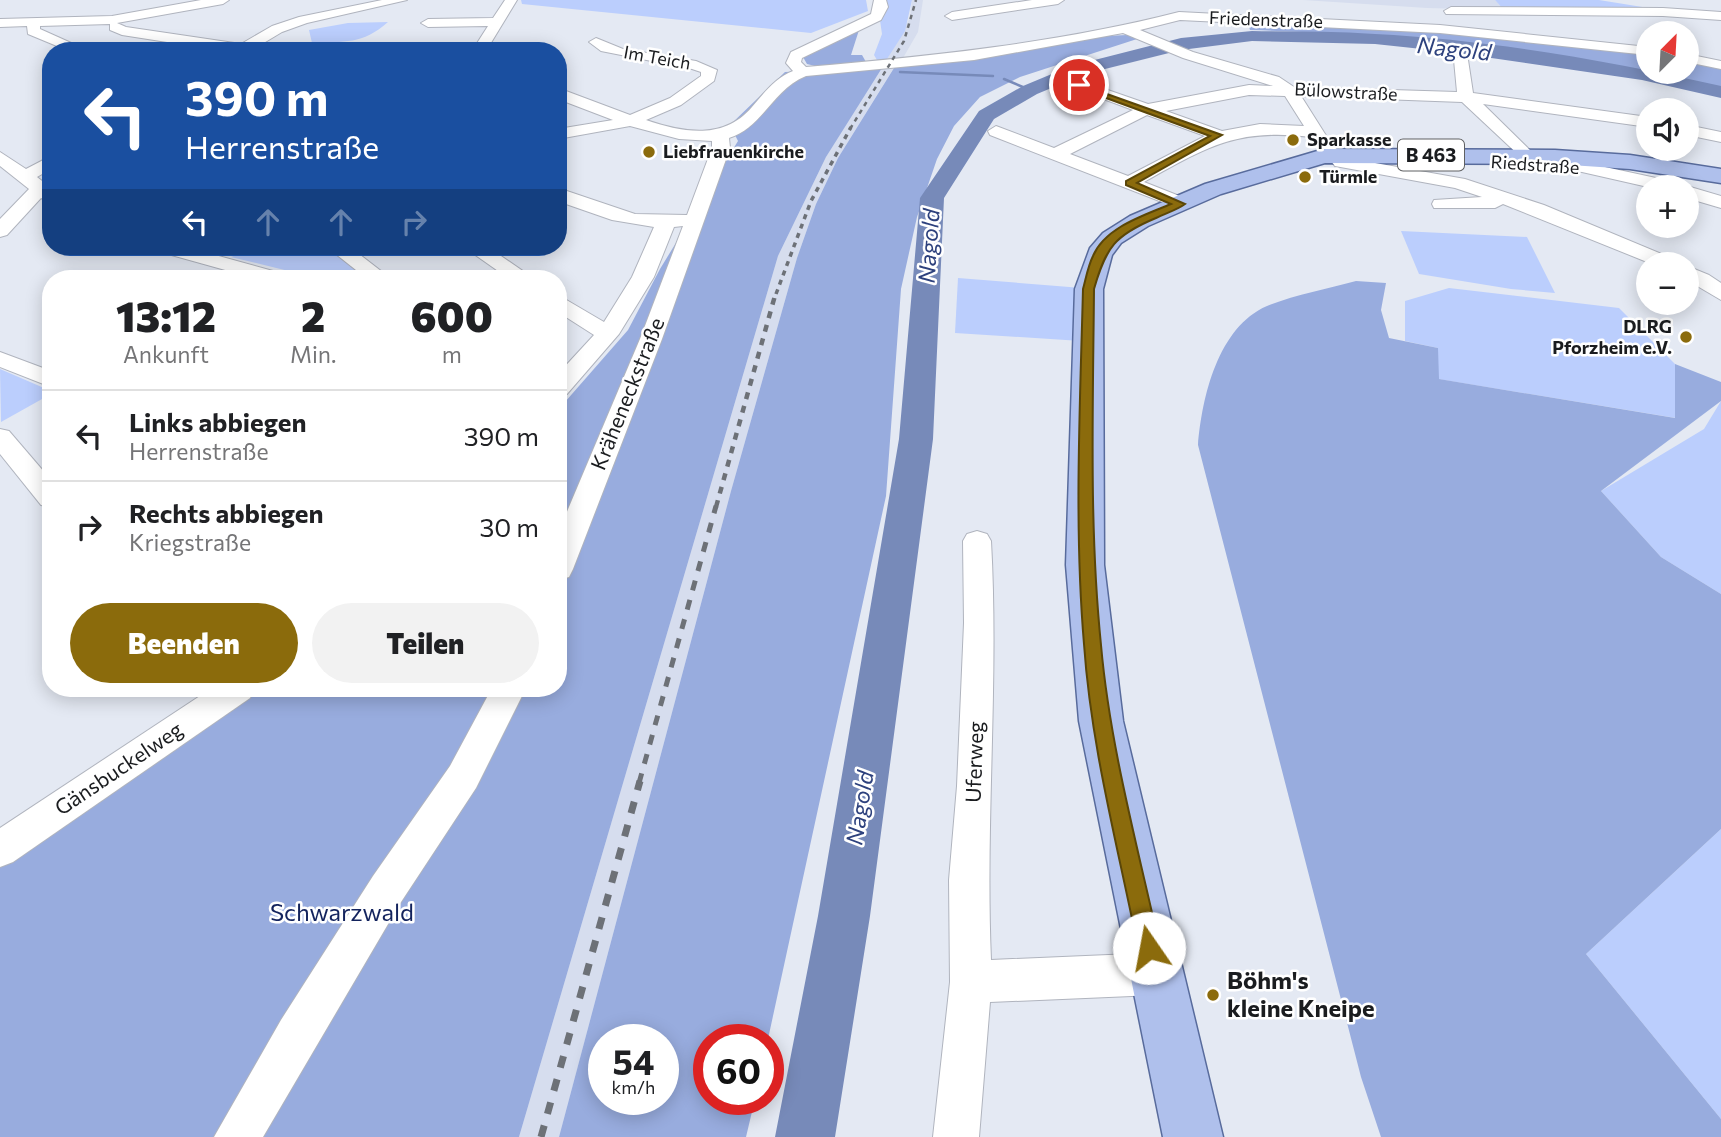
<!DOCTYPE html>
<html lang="de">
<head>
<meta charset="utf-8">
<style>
  :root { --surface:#fff; --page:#f2f2f2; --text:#202124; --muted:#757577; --line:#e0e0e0; --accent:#8b6b0c }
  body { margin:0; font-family:Commissioner,sans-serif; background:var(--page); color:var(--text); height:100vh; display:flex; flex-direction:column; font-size:26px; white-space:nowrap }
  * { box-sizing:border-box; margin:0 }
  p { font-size:23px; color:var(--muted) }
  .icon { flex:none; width:38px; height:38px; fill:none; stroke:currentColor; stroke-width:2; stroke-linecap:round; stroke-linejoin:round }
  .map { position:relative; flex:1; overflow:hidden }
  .details { position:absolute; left:42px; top:270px; width:525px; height:427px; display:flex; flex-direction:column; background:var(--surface); border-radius:28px; box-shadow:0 4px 18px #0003 }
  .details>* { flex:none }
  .hud { position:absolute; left:42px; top:42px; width:525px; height:214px; border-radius:28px; box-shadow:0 4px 18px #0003; background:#1a4fa0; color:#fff; overflow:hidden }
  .needle { width:46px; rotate:24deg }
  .tools { position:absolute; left:1636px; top:21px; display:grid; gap:14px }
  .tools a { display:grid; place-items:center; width:63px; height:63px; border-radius:50%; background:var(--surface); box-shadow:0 4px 18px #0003; font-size:35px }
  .speed { position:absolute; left:588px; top:1024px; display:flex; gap:14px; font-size:35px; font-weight:700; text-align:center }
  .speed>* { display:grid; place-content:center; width:91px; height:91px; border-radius:50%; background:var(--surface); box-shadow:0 4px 18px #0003; line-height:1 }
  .speed small { font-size:18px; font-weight:400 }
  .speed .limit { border:10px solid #d22; background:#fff; color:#111 }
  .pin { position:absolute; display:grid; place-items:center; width:60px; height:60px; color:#fff; margin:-30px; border:4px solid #fff; border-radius:50%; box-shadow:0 2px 7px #0007 }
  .me { position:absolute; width:77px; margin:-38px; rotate:348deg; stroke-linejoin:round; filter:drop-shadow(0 0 5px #0008) }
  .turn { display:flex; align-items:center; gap:24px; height:147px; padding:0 28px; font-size:32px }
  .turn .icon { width:91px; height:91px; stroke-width:2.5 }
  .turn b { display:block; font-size:49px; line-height:60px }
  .lanes { display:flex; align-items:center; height:66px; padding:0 28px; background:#0003; justify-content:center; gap:35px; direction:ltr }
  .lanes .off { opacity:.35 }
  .eta { display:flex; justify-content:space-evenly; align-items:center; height:119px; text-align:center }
  .eta b { font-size:42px; font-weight:800; line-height:49px }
  .action { display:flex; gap:14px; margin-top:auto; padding:14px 28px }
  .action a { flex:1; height:80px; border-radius:42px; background:var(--accent); color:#fff; font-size:28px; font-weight:800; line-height:80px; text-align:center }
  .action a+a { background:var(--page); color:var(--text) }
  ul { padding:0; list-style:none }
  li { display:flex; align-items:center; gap:21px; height:91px; padding:0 28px; border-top:2px solid var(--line) }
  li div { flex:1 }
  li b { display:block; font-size:26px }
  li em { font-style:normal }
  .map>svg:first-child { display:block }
</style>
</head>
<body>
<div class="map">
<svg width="1721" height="1137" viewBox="0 0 1721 1137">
  <rect width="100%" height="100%" fill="#e4e9f3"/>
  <g fill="#d6ddee">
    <polygon points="912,0 923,0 918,32 903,58 887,59 910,18"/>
    <polygon points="1303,0 1495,0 1504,10 1427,8"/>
    <polygon points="895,66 838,158 816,204 797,258 731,491 559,1137 519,1137 778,256 826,157 849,118 883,67"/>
  </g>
  <g fill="#bbcefd">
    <polygon points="521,0 866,0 868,11 811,33 522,4"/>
    <polygon points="877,0 912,0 905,31 887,59 877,60 874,55 882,34"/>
    <polygon points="1495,0 1599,0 1661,10 1504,10"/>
    <path d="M 388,22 C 362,45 345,41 312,43 L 309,30 L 348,23 Z"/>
    <polygon points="1401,231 1527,237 1555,293 1511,289 1419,274"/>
    <polygon points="258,247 329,247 371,278 317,278 231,257"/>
    <polygon points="958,278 1082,288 1081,341 955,333"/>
    <polygon points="1449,288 1619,308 1675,364 1676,418 1438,379 1438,348 1405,341 1405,301"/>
    <polygon points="0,369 51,391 51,394 1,422"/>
    <polygon points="1721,401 1721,594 1661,557 1601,491 1704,429"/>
    <polygon points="1721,829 1721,1119 1586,954"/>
  </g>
  <g fill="#98acde" fill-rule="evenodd">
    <path d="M 1247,20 C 1381,26 1516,33 1648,53 L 1648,72 L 1687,72 L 1687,60 L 1721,68 L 1721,89 C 1567,51 1408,35 1250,30 Z"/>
    <polygon points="859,30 851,55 862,55 866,62 815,66 807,64 803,57"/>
    <path d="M 1127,35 L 1137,39 L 1020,77 L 980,97 L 954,126 L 937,159 L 917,217 L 901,289 L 886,496 L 768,1039 L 709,1040 L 709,1099 L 755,1099 L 746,1137 L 559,1137 L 731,491 L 797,258 L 816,204 L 838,158 L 894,68 L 998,56 L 1086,37 ZM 604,1040 L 663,1040 L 663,1099 L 604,1099 Z"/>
    <polygon points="882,68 826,157 778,256 519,1137 0,1137 0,859 252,688 558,688 558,410 628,330 660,269 738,141 730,125 785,72"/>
    <path d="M 1356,281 L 1386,283 L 1381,310 L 1389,338 L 1438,348 L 1439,379 L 1675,418 L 1675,364 L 1721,382 L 1721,401 L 1601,491 L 1661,557 L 1721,594 L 1721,829 L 1586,954 L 1721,1119 L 1721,1137 L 1381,1137 L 1361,1077 L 1198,445 C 1202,397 1218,327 1267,306 C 1294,295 1327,289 1356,281 Z"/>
  </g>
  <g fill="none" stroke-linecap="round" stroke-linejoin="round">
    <g stroke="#778ab9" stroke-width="2.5">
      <polyline points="900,72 993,76"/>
      <polyline points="1004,79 1030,90"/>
    </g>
    <path fill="#778ab9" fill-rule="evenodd" d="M 1252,31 C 1293,32 1334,31 1375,34 C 1491,40 1610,61 1721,86 L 1721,98 L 1642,80 L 1450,52 L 1375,44 L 1252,41 L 1181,50 L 1085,74 L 1037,94 L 994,119 L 944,198 L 933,439 L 870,916 L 835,1137 L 775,1137 L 818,916 L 899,439 L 920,198 L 979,111 L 1023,86 L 1071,66 L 1181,38 Z"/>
    <g stroke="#b0b4be" stroke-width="2">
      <g id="minor">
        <polygon points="201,0 229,0 223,4 117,23 126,27 241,44 272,26 299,17 382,0 407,0 307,23 282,32 257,47 263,51 225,51 122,35 110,30 110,24 40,26 40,29 89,51 69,51 28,34 27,26 0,27 0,19 112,16"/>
        <polygon points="505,0 517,0 486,51 472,51 488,26 428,27 421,23 428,19 493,18"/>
        <path d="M 874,0 L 886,0 L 888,7 L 881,20 L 802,58 L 801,62 L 806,67 C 932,56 1058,43 1179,12 L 1440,25 L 1648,47 L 1648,55 L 1440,33 L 1180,20 L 1140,30 L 1193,52 L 1279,77 L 1294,87 L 1457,92 L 1454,60 L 1461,56 L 1468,60 L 1473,93 L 1648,117 L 1648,127 L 1483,104 L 1537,157 L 1582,162 L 1679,183 L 1681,187 L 1648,187 L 1582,172 L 1526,166 L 1524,160 L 1462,102 L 1301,96 L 1332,145 L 1347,158 L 1465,179 L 1544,205 L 1676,260 L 1679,264 L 1652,264 L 1503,204 L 1495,208 L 1434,208 L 1432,204 L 1434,200 L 1482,197 L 1455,188 L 1335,166 L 1311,137 C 1236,128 1207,147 1144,182 L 1187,199 L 1189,203 L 1180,209 L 990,135 L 988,131 L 996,126 L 1054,148 L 1133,110 L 1074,88 L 1074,82 L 1079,80 L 1148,104 L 1249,85 L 1273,86 L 1183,58 L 1123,33 L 974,60 L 806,76 C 773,89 763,127 729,138 L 730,148 L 662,339 L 573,569 L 569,577 L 558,580 L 558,533 L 640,339 L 683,226 L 674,227 L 654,277 L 619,334 L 567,394 L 558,396 L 558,374 L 594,335 L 558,312 L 558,295 L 604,322 L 632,277 L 654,227 L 612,220 L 566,204 L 558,201 L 558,188 L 635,214 L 687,215 L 712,148 L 712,141 L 679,139 L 630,126 L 558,139 L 558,129 L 613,120 L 558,99 L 558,88 L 630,115 L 670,98 L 701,76 L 701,72 L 692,69 L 601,51 L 589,42 L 596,38 L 623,49 L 696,61 L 717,70 L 714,81 L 681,105 L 646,120 C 684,133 724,140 752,107 C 764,93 775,78 793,71 L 786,63 L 791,52 L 871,14 ZM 1249,95 L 1285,96 L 1304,126 L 1260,124 L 1222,131 L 1166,111 ZM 1147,115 L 1205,136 L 1128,176 L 1070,154 Z"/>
        <polygon points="1032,0 1064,0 1058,4 952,20 945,16 952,12"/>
        <polygon points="1451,7 1663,8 1721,12 1721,20 1663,16 1446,14 1444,11"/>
        <polygon points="1687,54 1721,61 1721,69 1687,62"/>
        <polygon points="1687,125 1721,132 1721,142 1687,135"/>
        <polygon points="0,152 26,169 51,156 51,169 37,177 51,188 51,203 41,198 7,235 0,237 0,219 29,189 0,166"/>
        <polygon points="1687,186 1721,196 1721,208 1687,198 1687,187 1684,187"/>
        <polygon points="154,247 186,247 284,274 288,278 254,278 157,251"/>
        <polygon points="327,247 350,247 390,278 366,278"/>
        <polygon points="464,247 488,247 533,278 508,278"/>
        <polygon points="1687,266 1709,275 1721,283 1721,300 1687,280"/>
        <polygon points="0,352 51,371 51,387 0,367"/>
        <polygon points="0,429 9,431 51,480 51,507 41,505 0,454"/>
        <path d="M 977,531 L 987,534 L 991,541 C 999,681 985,820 991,960 L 1155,953 L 1170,959 L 1176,974 L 1170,989 L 1155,995 L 990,1002 L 979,1137 L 933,1137 L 950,982 L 949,880 L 957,786 L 964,623 L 963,541 L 967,534 Z"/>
        <polygon points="212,688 255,688 250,698 13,862 0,867 0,828"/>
        <polygon points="492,688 526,688 476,788 401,902 263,1137 214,1137 281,1020 373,876 450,766"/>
      </g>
    </g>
    <g stroke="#586b9c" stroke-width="3">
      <polygon id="major" points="1324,149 1555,150 1630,155 1721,169 1721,183 1630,169 1555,164 1325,163 1221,194 1148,226 1121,243 1112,255 1103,289 1104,565 1123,721 1223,1137 1163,1137 1079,721 1066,565 1075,289 1090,248 1103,233 1130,216 1205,184"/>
    </g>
    <use href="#minor" fill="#fff" fill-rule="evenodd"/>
    <use href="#major" fill="#afc0ec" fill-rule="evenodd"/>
    <polyline stroke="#6d7177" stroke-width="2.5" stroke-dasharray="4.5 4.5" stroke-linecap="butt" points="850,129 904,41 916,0"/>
    <polyline stroke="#6d7177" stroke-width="3.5" stroke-dasharray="5 5" stroke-linecap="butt" points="776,294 811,201 851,127"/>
    <polyline stroke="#6d7177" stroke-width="4.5" stroke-dasharray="7 7" stroke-linecap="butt" points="716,507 776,292"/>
    <polyline stroke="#6d7177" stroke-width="5" stroke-dasharray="10 10" stroke-linecap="butt" points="639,783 716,506"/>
    <polyline stroke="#6d7177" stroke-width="7" stroke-dasharray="12 12" stroke-linecap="butt" points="541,1137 640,781"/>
  </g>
  <path fill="#8b6b0c" stroke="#5a4608" stroke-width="2" d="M 1076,83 L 1222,135 L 1137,183 L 1185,204 C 1177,210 1166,213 1156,218 C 1115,235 1106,247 1094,289 C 1093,408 1089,526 1101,645 C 1110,747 1138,848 1160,948 L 1157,955 L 1149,959 L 1141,955 L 1138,948 C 1118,847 1091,747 1084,644 C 1074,526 1080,407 1083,289 C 1086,278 1088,266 1093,256 C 1105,227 1145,215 1171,204 L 1126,185 L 1126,181 L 1210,136 L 1076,87 Z"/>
  <g fill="#8b6b0c" stroke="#fff" stroke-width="2.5">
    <circle cx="1293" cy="140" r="7"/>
    <circle cx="649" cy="152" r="7"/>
    <circle cx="1305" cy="177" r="7"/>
    <circle cx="1686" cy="337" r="7"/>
    <circle cx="1213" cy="995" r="7"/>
  </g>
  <g text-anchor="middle" stroke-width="5" stroke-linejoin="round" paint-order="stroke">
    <g font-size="18" fill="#1a1c1f" stroke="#fff">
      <text transform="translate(1266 20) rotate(2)" y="6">Friedenstraße</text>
      <text transform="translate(657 58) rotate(10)" y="6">Im Teich</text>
      <text transform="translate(1346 92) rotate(3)" y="6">Bülowstraße</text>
      <text transform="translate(1535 165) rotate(4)" y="6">Riedstraße</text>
    </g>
    <g font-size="18" font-weight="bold" fill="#1a1c1f" stroke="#fff" text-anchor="start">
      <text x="1307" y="146">Sparkasse</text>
      <text x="663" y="158">Liebfrauenkirche</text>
      <text x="1319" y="183">Türmle</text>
      <text x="1672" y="333" text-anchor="end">DLRG<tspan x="1672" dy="21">Pforzheim e.V.</tspan></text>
    </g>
    <rect fill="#fff" stroke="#5f6062" stroke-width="2" x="1398" y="139.5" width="66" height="31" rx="5"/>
    <g font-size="19" font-weight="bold" fill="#1a1c1f">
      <text x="1431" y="162">B 463</text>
    </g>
    <g font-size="21" fill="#1a1c1f" stroke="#fff">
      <text transform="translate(628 394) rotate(-68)" y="7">Kräheneckstraße</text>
      <text transform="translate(975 762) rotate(-88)" y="7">Uferweg</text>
      <text transform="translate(119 769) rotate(-34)" y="7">Gänsbuckelweg</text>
    </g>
    <g font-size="23" font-style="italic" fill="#2d417d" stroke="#fff">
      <text transform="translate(1454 49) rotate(6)" y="8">Nagold</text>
      <text transform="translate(929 246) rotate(-86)" y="8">Nagold</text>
      <text transform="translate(860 808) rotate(-81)" y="8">Nagold</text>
    </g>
    <g font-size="24" fill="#13235d" stroke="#fff">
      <text x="342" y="921">Schwarzwald</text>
    </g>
    <g font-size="24" font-weight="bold" fill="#1a1c1f" stroke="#fff" text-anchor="start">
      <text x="1227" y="989">Böhm's<tspan x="1227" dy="28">kleine Kneipe</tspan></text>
    </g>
  </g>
</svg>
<div class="tools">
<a><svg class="needle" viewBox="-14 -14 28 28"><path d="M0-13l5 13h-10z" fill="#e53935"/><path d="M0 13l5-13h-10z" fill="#757577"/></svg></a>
<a><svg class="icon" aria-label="sound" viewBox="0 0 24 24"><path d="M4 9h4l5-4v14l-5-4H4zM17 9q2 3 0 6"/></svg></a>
<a>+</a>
<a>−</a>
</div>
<div class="speed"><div>54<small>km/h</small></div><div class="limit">60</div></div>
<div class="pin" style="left:1079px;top:85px;background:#d93025"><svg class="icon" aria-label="arrive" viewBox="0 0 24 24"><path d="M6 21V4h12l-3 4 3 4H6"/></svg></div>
<svg class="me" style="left:1149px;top:948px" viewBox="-20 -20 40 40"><circle r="19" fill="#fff"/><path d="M0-13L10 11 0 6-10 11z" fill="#8b6b0c"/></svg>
<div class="hud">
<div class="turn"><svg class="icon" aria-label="left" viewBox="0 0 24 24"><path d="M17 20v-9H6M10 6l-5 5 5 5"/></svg><div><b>390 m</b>Herrenstraße</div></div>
<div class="lanes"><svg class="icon" aria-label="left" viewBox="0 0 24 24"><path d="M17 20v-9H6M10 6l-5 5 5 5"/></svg><svg class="icon off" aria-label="ahead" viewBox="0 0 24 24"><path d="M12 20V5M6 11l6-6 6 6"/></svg><svg class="icon off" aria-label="ahead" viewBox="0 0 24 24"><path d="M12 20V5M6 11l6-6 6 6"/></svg><svg class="icon off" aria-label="right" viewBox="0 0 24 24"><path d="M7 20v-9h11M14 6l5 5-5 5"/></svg></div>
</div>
<section class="details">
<div class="eta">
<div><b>13:12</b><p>Ankunft</p></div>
<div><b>2</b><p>Min.</p></div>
<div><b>600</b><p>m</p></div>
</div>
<ul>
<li><svg class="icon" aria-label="left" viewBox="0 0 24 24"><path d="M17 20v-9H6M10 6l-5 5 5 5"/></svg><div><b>Links abbiegen</b><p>Herrenstraße</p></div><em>390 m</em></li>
<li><svg class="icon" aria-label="right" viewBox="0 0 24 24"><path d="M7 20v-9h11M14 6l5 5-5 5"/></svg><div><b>Rechts abbiegen</b><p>Kriegstraße</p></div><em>30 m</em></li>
</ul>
<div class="action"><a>Beenden</a><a>Teilen</a></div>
</section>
</div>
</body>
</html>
